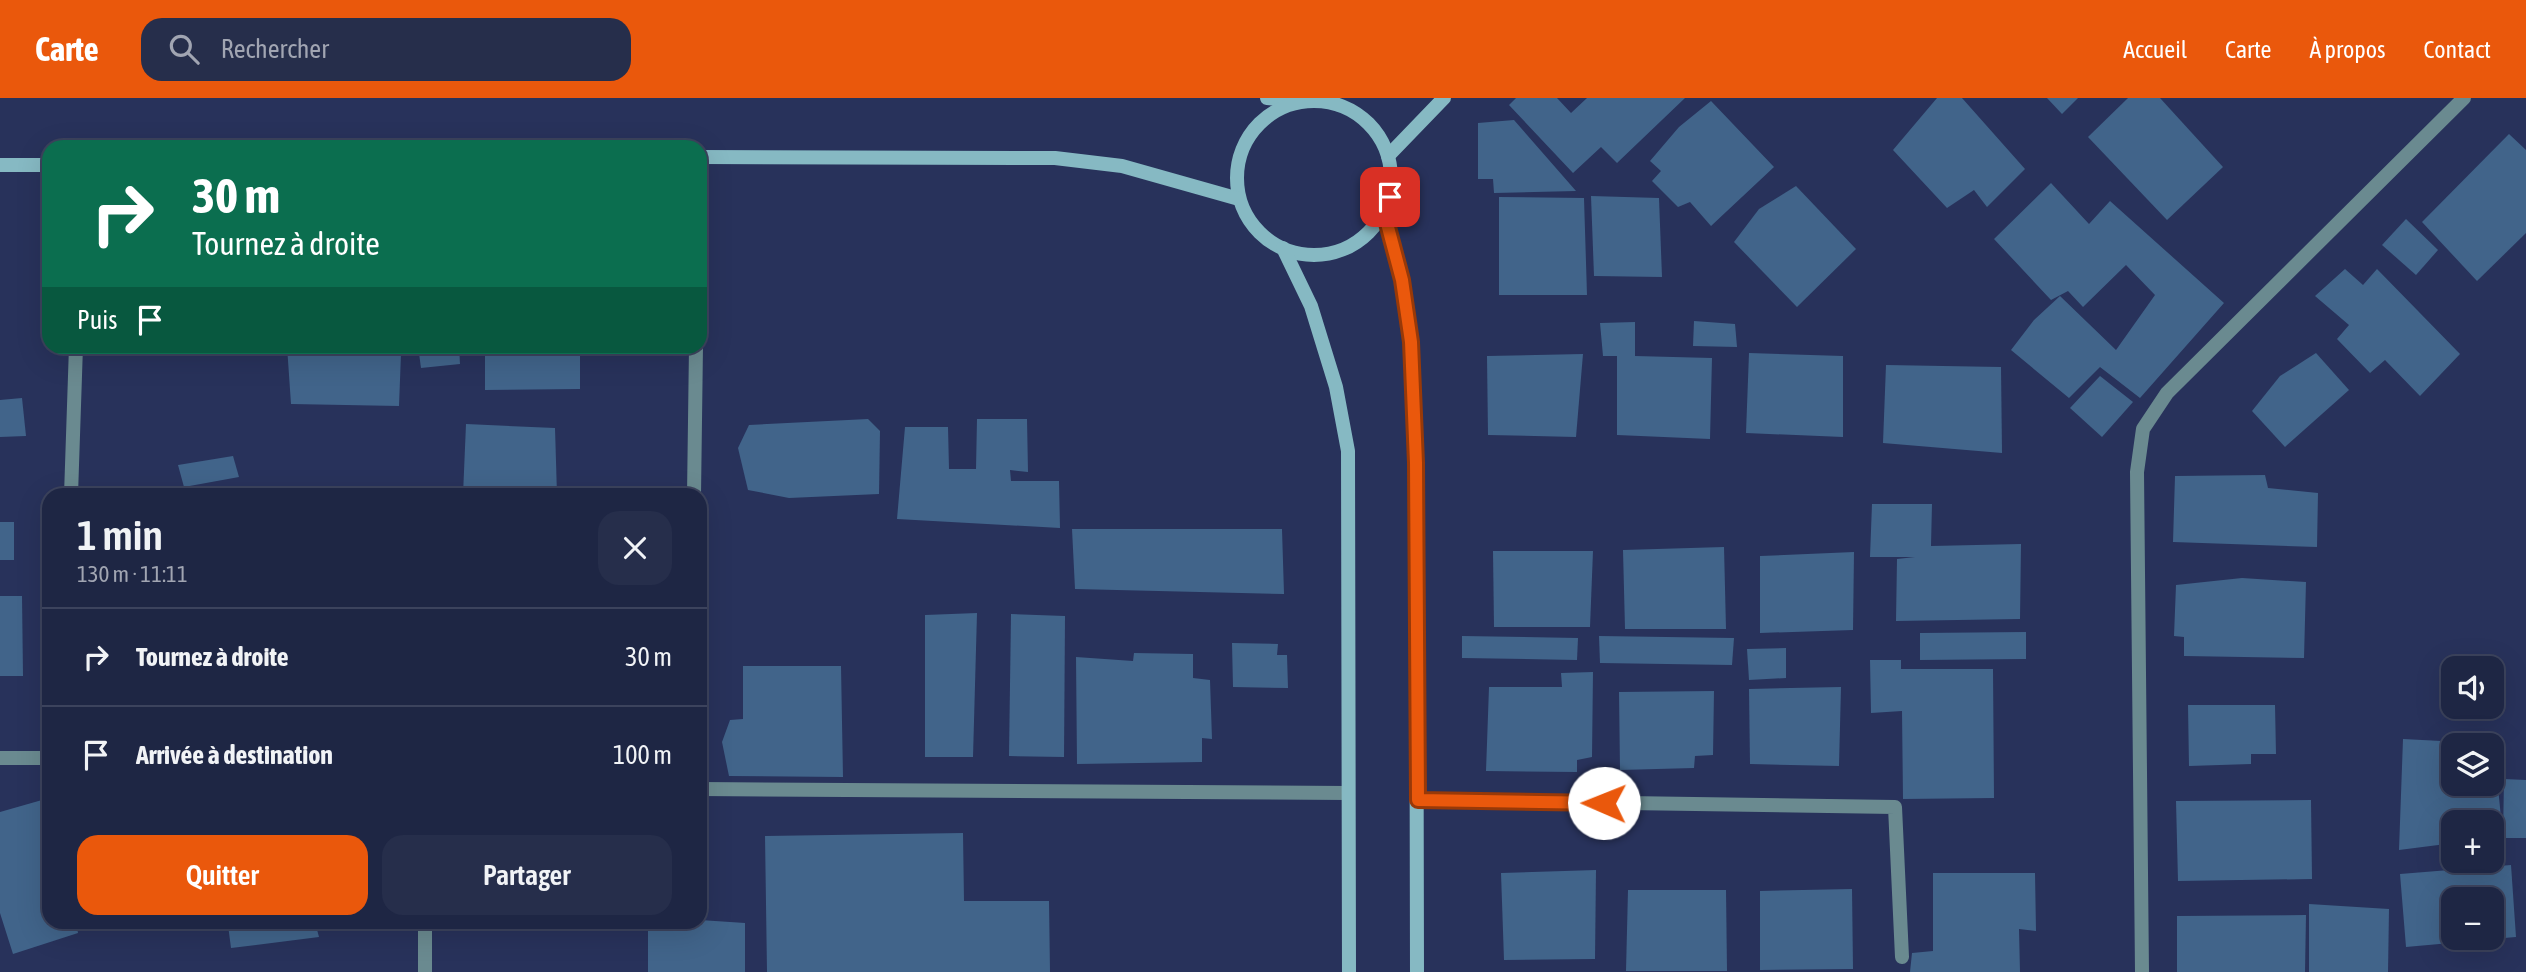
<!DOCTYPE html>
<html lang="fr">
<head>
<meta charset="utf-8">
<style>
  :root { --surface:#1e2644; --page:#262e4b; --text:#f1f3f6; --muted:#a1a5b2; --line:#3c435d; --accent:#ea580c }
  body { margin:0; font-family:"Asap Condensed",sans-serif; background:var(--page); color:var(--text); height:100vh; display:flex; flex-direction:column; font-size:26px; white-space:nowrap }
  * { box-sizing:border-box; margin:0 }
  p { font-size:23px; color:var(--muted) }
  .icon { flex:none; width:38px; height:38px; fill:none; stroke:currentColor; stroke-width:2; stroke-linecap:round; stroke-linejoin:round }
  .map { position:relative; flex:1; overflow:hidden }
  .sheet { position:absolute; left:42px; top:390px; width:665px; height:441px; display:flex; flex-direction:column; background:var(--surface); border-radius:21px; box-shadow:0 7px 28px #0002,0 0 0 2px var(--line) }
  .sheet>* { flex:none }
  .top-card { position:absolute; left:42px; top:42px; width:665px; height:214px; border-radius:21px; box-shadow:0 7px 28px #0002,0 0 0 2px var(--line); background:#0b6e4f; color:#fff; overflow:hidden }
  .controls { position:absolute; left:2441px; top:558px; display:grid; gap:14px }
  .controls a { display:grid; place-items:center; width:63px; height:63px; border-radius:14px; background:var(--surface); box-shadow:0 7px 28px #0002,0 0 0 2px var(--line); font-size:35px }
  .pin { position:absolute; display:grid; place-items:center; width:60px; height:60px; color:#fff; margin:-30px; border-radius:14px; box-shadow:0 4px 10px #0006 }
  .me { position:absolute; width:77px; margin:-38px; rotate:271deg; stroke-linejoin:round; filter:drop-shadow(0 0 5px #0008) }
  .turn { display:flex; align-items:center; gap:24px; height:147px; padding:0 35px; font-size:32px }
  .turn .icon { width:91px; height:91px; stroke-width:2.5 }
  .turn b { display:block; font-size:49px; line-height:60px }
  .then { display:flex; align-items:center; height:66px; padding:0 35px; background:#0003; gap:14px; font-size:26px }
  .round { display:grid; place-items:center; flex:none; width:74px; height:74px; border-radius:21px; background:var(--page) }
  .summary { display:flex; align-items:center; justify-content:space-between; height:119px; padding:0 35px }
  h1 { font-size:42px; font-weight:600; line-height:52px }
  .button { display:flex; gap:14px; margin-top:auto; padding:14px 35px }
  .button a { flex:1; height:80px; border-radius:21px; background:var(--accent); color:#fff; font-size:28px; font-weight:600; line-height:80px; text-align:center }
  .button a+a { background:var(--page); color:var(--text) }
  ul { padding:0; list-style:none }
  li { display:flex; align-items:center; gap:21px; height:98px; padding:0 35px; border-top:2px solid var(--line) }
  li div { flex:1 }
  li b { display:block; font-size:26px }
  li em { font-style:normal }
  header { display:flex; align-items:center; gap:42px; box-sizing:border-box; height:98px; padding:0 35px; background:var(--accent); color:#fff }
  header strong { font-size:33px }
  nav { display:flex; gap:38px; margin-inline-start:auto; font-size:24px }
  .search { width:490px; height:63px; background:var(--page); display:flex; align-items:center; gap:18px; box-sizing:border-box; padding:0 24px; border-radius:21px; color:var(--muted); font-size:26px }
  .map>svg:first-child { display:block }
</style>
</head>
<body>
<header>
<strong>Carte</strong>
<div class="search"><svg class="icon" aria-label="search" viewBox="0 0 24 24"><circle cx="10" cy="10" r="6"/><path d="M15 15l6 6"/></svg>Rechercher</div>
<nav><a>Accueil</a><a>Carte</a><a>À propos</a><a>Contact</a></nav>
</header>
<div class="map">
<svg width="2526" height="874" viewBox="0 0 2526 874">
  <rect width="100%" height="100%" fill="#28325b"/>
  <g fill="#41648a">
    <polygon points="1516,0 1557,0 1571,15 1587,0 1685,0 1617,65 1601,49 1573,75 1509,7"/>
    <polygon points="1937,0 1962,0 2025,71 1987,109 1974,92 1947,110 1893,52"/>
    <polygon points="2047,0 2078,0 2062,16"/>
    <polygon points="2128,0 2160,0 2223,69 2167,122 2088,39"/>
    <polygon points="1711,3 1774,69 1711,128 1690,104 1678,109 1652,83 1661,73 1650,63 1679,29"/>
    <polygon points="1514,22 1576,93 1494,95 1493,81 1478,81 1478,25"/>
    <polygon points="2509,36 2526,52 2526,135 2477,183 2422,124"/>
    <polygon points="2051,85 2089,126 2110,103 2224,205 2140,300 2100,269 2069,300 2011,252 2034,222 2060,198 2116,252 2155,197 2126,167 2083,209 2068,193 2051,202 1994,141"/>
    <polygon points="1796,88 1856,151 1797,209 1734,144 1759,111"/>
    <polygon points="1591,98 1659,100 1662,179 1594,178"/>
    <polygon points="1499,99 1584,100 1587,197 1499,197"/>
    <polygon points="2406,121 2438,152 2416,177 2382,147"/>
    <polygon points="2345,171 2363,187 2377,171 2460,256 2420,298 2385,262 2370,275 2337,241 2349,227 2315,198"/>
    <polygon points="1694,223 1735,226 1737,249 1693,248"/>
    <polygon points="1635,224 1635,258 1712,260 1710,341 1617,337 1617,258 1603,258 1600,225"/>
    <polygon points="287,248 387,248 390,256 401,256 399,308 291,306"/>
    <polygon points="418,248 459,248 460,266 421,270"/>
    <polygon points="485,248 580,248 580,291 485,292"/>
    <polygon points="1749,255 1843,258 1843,339 1746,335"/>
    <polygon points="2316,255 2349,292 2285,349 2252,313 2280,278"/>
    <polygon points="1583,256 1576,339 1488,337 1487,258"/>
    <polygon points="1886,267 2001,269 2002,355 1883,345"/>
    <polygon points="2100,278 2133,304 2102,339 2070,310"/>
    <polygon points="22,300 26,338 0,339 0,302"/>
    <polygon points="868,321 880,333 879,396 789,400 748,392 738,350 749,327"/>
    <polygon points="977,321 1027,321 1028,374 1010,372 1011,383 1059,383 1060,430 897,421 905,329 948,329 949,371 976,371"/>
    <polygon points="466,326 555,330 557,397 463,397"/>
    <polygon points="233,358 239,379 184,389 178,367"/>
    <polygon points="2265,377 2268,390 2318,395 2317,449 2173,444 2175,378"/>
    <polygon points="568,389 622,395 622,397 568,397"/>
    <polygon points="1872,406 1932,406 1931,448 2021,446 2020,521 1896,523 1897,461 1915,459 1870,459"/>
    <rect x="0" y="424" width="14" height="38"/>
    <polygon points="1072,431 1282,431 1284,496 1075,491"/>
    <polygon points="1724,449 1726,531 1625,531 1623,452"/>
    <polygon points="1493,453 1593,453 1590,529 1494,529"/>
    <polygon points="1854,454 1853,532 1760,535 1760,458"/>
    <polygon points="2242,480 2306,484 2304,560 2184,558 2184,539 2174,538 2176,487"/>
    <polygon points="0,498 22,498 23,578 0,578"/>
    <polygon points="977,515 973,659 925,659 925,517"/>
    <polygon points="1011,516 1065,518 1064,659 1009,658"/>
    <polygon points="2026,534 2026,561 1920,562 1920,535"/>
    <polygon points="1462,538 1578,540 1577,562 1462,560"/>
    <polygon points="1599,538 1734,540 1732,567 1600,565"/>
    <polygon points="1232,545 1278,546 1277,557 1287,557 1288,590 1233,589"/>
    <polygon points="1786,550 1786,580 1749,582 1747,551"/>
    <polygon points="1134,555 1193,556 1193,580 1210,582 1212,641 1202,640 1202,664 1077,666 1076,559 1133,563"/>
    <polygon points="1870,562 1901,562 1901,571 1993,571 1994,700 1903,701 1902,613 1871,615"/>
    <polygon points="743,568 841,568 843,679 729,678 722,644 730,622 743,621"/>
    <polygon points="1593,574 1592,659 1577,662 1577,674 1486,673 1489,589 1562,589 1561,575"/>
    <polygon points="1841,589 1839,668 1750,666 1749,591"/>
    <polygon points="1714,593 1713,657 1695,658 1694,670 1620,672 1619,594"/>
    <polygon points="2188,607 2275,607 2276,656 2251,656 2251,666 2189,668"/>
    <polygon points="2403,641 2480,645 2480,648 2454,648 2454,686 2492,686 2492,650 2494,650 2503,739 2504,681 2526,682 2526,740 2492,740 2492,724 2454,724 2454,745 2399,752"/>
    <polygon points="49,700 49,824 76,824 78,835 13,856 0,815 0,714"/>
    <polygon points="2311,702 2312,781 2178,783 2176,703"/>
    <polygon points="963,735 964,803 1049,803 1050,874 767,874 765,738"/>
    <polygon points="2511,767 2516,839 2492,841 2492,802 2454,802 2454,840 2484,840 2484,842 2406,849 2400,776"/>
    <polygon points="1596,772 1595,861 1504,862 1501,775"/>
    <polygon points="1933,775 2035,775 2036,833 2019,831 2020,874 1910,874 1912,855 1933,853"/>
    <polygon points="1852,791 1853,871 1760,872 1760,793"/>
    <polygon points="1628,792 1726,792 1727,873 1626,873"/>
    <polygon points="2309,806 2389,811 2388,874 2309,874"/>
    <polygon points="2306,817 2305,874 2177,874 2177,818"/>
    <polygon points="700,822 745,825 745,874 648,874 648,824 700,824"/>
    <polygon points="212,824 315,824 319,839 231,850 228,827 212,827"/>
  </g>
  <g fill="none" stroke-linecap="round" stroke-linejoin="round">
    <g stroke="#6a8a90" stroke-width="14">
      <polyline points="71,397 76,248"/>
      <polyline points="694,397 696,248"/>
      <polyline points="0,660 49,660"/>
      <polyline points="700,691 1348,695"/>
      <polyline points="1418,702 1895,709 1902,859"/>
      <polyline points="425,824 425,874"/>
      <polyline points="2142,874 2137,374 2143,331 2167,295 2464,0"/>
    </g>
    <g stroke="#86b9c3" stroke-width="14">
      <polyline points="1267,0 1295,3"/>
      <circle cx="1314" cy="80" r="77"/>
      <polyline points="1388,58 1444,0"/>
      <polyline points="700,59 1055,60 1122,68 1239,101"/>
      <polyline points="0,67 49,67"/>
      <polyline points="1384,114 1402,182 1411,244 1416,365 1417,874"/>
      <polyline points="1283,150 1311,208 1336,289 1348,353 1349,874"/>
    </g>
  </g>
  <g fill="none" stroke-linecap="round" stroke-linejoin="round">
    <g stroke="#983908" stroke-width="18">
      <polyline id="route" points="1390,99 1384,114 1402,182 1411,244 1416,365 1418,702 1604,705"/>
    </g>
    <use href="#route" stroke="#ea580c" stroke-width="12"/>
  </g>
</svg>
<div class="controls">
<a><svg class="icon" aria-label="sound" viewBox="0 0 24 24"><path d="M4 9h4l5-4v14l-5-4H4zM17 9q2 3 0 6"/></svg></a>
<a><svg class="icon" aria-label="layers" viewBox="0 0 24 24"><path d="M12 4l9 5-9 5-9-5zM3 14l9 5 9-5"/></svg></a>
<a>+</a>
<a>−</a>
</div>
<div class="pin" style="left:1390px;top:99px;background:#d93025"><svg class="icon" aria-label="arrive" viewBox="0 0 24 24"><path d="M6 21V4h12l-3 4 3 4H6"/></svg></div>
<svg class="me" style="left:1604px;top:705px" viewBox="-20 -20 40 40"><circle r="19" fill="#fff"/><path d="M0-13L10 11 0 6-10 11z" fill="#ea580c"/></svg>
<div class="top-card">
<div class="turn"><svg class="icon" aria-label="right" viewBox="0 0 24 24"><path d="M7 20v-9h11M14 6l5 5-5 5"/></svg><div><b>30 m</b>Tournez à droite</div></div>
<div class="then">Puis<svg class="icon" aria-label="arrive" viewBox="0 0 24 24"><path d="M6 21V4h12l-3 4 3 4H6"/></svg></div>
</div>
<section class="sheet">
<div class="summary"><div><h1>1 min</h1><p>130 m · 11:11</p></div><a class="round"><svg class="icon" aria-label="close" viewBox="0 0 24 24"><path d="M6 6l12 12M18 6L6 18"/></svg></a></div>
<ul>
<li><svg class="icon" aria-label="right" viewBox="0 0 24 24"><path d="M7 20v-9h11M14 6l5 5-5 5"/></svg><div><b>Tournez à droite</b></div><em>30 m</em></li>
<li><svg class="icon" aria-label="arrive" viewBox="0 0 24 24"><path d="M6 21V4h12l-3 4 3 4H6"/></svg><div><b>Arrivée à destination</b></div><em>100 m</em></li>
</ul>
<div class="button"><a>Quitter</a><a>Partager</a></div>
</section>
</div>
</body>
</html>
